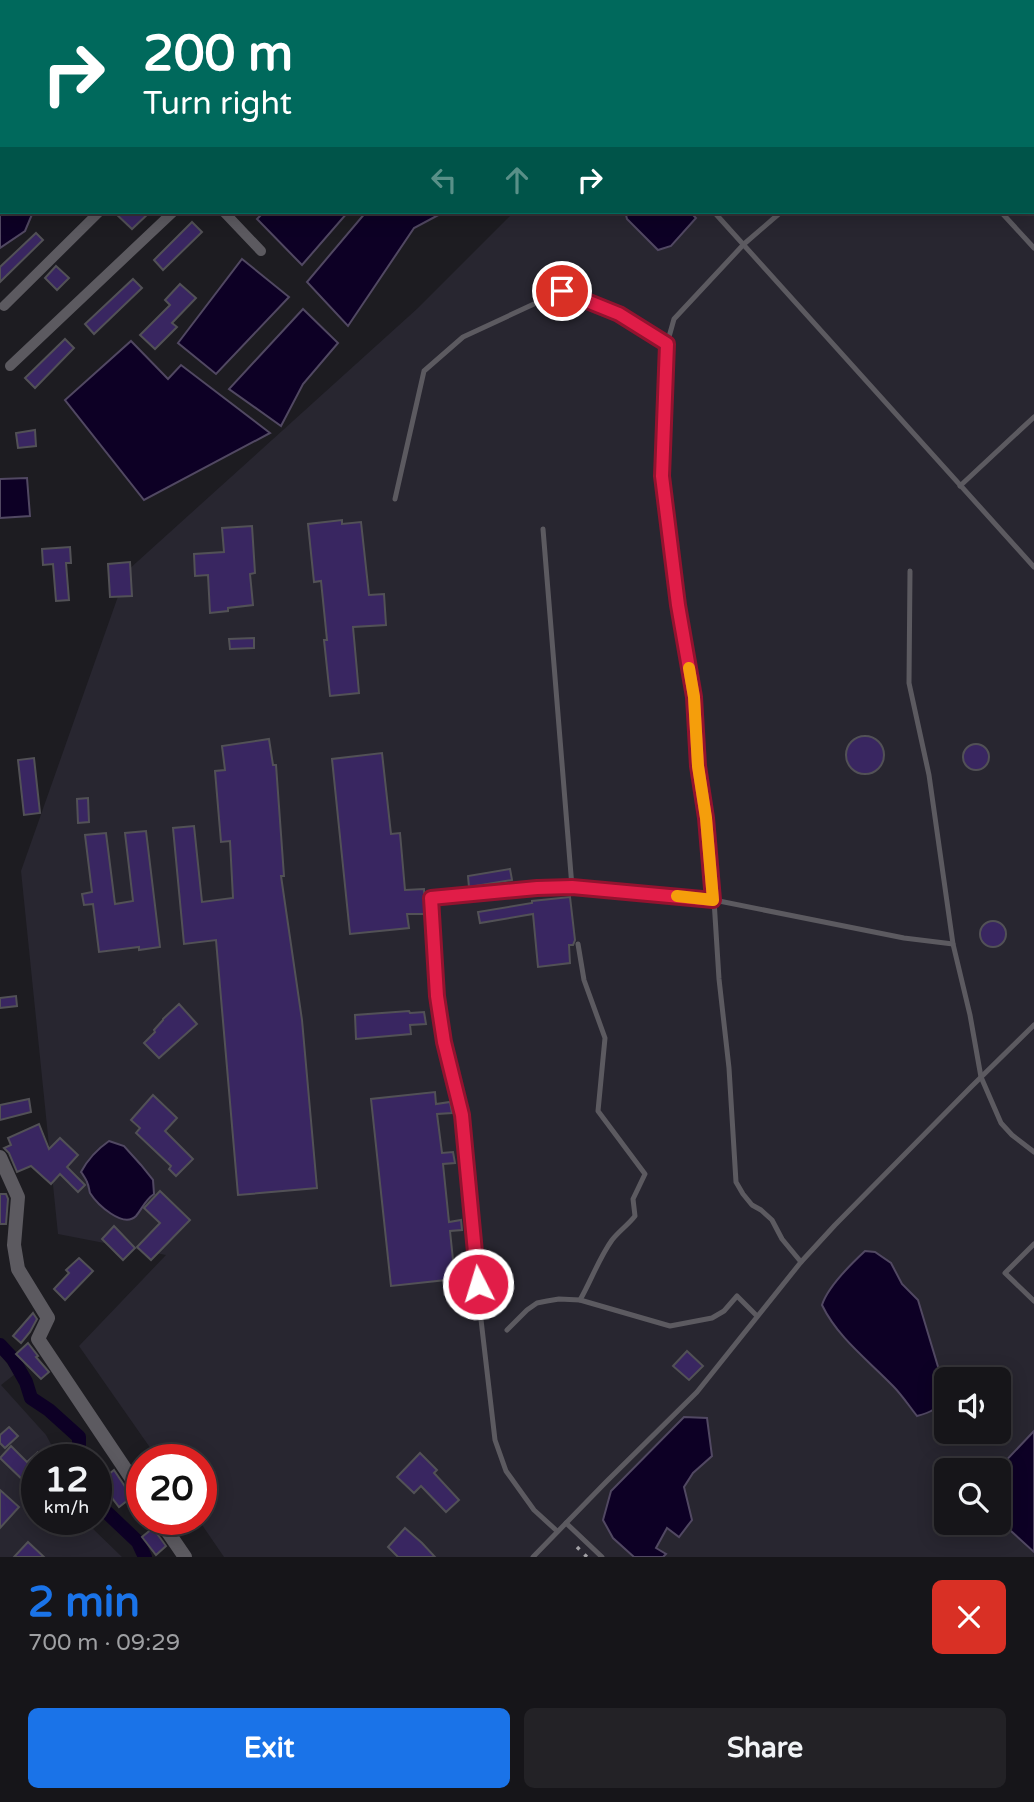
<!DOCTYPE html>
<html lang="en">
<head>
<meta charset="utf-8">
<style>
  :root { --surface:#161519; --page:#232226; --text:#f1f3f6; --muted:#9e9fa2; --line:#353438; --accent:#1a73e8 }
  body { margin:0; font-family:"Varela Round",sans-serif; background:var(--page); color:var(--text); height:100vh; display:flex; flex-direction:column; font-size:26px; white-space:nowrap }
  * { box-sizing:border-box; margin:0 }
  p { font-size:23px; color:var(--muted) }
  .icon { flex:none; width:38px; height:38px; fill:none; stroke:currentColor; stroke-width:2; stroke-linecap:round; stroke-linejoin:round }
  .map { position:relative; height:1557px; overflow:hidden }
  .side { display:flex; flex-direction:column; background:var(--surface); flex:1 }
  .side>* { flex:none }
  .top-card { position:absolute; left:0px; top:0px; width:1034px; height:214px; box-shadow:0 4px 18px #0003,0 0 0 2px var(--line); background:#00695c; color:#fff; overflow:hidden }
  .fabs { position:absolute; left:934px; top:1367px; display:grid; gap:14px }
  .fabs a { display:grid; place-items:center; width:77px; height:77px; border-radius:10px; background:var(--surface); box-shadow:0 4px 18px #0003,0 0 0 2px var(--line); font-size:35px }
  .speed { position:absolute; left:21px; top:1444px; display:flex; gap:14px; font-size:35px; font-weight:700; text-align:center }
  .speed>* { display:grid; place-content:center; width:91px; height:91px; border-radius:50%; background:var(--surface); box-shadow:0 4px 18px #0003,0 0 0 2px var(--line); line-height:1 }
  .speed small { font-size:18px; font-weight:400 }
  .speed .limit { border:10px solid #d22; background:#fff; color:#111 }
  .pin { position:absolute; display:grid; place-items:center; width:60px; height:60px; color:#fff; margin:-30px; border:4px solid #fff; border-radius:50%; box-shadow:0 2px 7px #0007 }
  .me { position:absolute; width:77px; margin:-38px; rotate:355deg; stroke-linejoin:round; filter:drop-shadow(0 0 5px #0008) }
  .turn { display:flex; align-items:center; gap:24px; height:147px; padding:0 28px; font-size:32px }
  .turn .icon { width:91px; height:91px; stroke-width:2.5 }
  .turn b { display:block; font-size:49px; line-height:60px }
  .lanes { display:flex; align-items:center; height:66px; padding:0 28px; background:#0003; justify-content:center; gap:35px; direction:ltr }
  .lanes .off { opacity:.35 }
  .round { display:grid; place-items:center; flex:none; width:74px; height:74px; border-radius:10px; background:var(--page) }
  .summary { display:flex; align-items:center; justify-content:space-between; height:119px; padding:0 28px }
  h1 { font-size:42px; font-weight:700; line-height:52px; color:var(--accent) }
  .action { display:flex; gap:14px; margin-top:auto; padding:14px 28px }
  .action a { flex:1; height:80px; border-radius:10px; background:var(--accent); color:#fff; font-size:28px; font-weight:700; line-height:80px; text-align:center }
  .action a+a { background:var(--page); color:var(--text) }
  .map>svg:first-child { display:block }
</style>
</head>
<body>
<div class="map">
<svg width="1034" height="1557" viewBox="0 0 1034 1557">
  <rect width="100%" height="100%" fill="#1d1c21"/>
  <g fill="#282630" fill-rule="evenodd">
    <path d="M 402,0 L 1034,0 L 1034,1557 L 224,1557 L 198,1519 L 201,1519 L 201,1460 L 158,1459 L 79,1346 L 166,1255 L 58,1234 L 21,871 L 127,571 L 418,308 L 514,212 L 1032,212 L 1032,2 L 403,2 ZM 947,1379 L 999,1379 L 999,1432 L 947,1432 ZM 947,1470 L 999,1470 L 999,1522 L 947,1522 Z"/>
    <polygon points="0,1354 15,1374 1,1385 46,1435 59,1459 37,1460 37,1519 87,1519 90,1526 122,1557 0,1557"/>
  </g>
  <g fill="#0d0025" stroke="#514862" stroke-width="2">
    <polygon points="0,130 2,130 2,212 33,212 25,231 0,248"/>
    <polygon points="264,212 348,212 302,265 257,219"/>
    <polygon points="366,212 444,212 414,228 348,326 307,282"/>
    <polygon points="628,212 690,212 696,218 671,246 658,250 627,219 626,215"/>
    <polygon points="242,259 289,297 216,374 178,343"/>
    <polygon points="303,309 338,343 303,384 281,426 229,389"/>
    <polygon points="131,341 168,379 181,365 270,433 144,500 65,400"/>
    <polygon points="27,478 30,516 0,518 0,479"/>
    <path d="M 109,1141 L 124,1146 L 141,1165 L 153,1180 L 154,1194 C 145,1200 142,1209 136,1216 C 123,1229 97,1204 90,1193 C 89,1190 89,1186 87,1182 C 87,1181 82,1173 81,1172 C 88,1159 96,1150 109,1141 Z"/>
    <path d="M 865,1251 L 875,1252 L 891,1263 L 902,1284 L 918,1300 L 939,1370 L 944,1398 C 935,1410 932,1412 917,1416 C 909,1406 902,1395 893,1386 C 868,1360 838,1338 822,1305 C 828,1286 851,1264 865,1251 Z"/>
    <polygon points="684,1417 707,1418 712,1456 693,1473 684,1487 692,1520 679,1537 667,1528 656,1548 666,1554 663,1557 634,1557 613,1538 603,1520 611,1491"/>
    <polygon points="1034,1431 1034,1552 999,1520 999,1470 997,1470"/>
  </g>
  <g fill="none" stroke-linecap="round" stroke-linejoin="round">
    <g stroke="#0d0025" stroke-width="14">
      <polyline points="0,1345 13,1359 26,1382 31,1398 49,1410 79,1437 79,1460"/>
      <polyline points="96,1500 99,1505 138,1542 145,1557"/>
    </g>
  </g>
  <g fill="#392661" stroke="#525156" stroke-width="2">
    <polygon points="114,212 150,212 132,229"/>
    <polygon points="192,222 202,232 163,270 154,260"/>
    <polygon points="36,233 43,240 0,282 0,267"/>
    <polygon points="56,266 69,278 57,290 45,278"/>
    <polygon points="133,279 142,288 94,334 85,324"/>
    <polygon points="180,284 196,298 172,323 177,327 155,349 140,335 170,305 165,300"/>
    <polygon points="65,339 74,348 35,388 25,378"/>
    <polygon points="35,430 36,446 18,448 16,433"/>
    <polygon points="342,520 342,524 361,522 369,595 384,594 386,625 353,627 359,693 330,696 324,640 327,640 321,581 314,582 308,524"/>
    <polygon points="252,526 255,573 250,574 253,605 228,608 228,611 210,613 208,575 195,576 194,554 224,552 222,528"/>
    <polygon points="70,547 71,563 66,563 69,600 56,601 53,564 43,565 42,549"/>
    <polygon points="130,562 132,596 110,597 108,564"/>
    <polygon points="254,638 254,648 230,649 229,639"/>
    <circle cx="865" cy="755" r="19"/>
    <polygon points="269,739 273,765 276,765 284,876 281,876 302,1020 317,1188 238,1195 216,940 184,944 173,828 194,826 202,902 233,898 230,841 221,842 215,771 225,770 222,746"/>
    <circle cx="976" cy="757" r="13"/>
    <polygon points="382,753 391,834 400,833 405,890 424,889 425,914 407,914 409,928 350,934 332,759"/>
    <polygon points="34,758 40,813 24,815 18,760"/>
    <polygon points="88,798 89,822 78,823 77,799"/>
    <polygon points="146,831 160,947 139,950 139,947 99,952 93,904 84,905 82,894 92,892 85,835 106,833 115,904 133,901 125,833"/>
    <polygon points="510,869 512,880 469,887 468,876"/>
    <polygon points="570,897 575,940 573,945 569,945 570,963 538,967 533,914 480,923 478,912 532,903 532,901"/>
    <circle cx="993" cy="934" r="13"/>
    <polygon points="16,996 17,1006 0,1008 0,998"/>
    <polygon points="179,1004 197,1024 159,1058 144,1043 155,1032 154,1030 163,1020 163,1019"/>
    <polygon points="409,1011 410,1013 424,1012 426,1024 410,1025 411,1034 356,1039 355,1015"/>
    <polygon points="435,1092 436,1104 450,1102 452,1113 437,1114 442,1153 453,1152 455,1163 443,1164 449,1222 461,1220 462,1230 450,1231 455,1279 391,1286 371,1099"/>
    <polygon points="153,1095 177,1118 165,1131 193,1159 176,1176 169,1169 171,1166 136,1133 140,1128 131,1120"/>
    <polygon points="29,1099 31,1112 0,1120 0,1105"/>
    <polygon points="39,1124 49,1149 60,1138 78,1155 67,1167 85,1185 78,1192 60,1174 51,1184 31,1166 17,1172 9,1153 4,1148 11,1145 8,1138"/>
    <polygon points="160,1191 190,1220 151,1260 137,1247 160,1223 144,1208"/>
    <polygon points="0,1194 6,1194 8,1199 6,1224 0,1224"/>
    <polygon points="114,1226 135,1248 123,1260 102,1239"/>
    <polygon points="79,1258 93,1271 65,1300 54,1289 69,1273 66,1270"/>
    <polygon points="33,1313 37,1319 30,1332 21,1343 13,1336"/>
    <polygon points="28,1343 38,1356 36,1357 49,1372 41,1379 16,1354"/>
    <polygon points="687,1351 703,1366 689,1380 673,1366"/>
    <polygon points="9,1427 18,1436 5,1448 0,1443 0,1435"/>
    <polygon points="11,1446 27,1462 37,1453 37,1474 27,1484 0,1458"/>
    <polygon points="420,1453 437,1470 434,1473 459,1500 446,1512 421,1486 414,1493 397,1477"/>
    <polygon points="114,1470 132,1497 119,1507 106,1490 110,1487 104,1478"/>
    <polygon points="0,1490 19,1507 0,1528"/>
    <polygon points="153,1528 166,1546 156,1555 142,1537"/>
    <polygon points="405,1528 422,1543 435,1557 398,1557 388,1547"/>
    <polygon points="28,1542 44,1557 14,1557"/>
  </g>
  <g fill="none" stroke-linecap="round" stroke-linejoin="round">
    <g stroke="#5c5a60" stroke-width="5">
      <polyline points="517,0 519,2"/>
      <polyline points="534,2 536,0"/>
      <polyline points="1010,2 1012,0"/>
      <polyline points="714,212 1034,567"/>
      <polyline points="1001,212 1034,248"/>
      <polyline points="667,344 674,319 744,244 781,212"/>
      <polyline points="960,486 1034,417"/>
      <polyline points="395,499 424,371 463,337 562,291 619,314 667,344 662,476 679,605 694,697 698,766 706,819 714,900 719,979 729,1068 736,1182 743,1194 752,1205 761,1210 772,1220 782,1239 801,1262"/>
      <polyline points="543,529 572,887"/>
      <polyline points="910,571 909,683 929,775 953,944 970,1015 981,1077 1001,1123 1012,1135 1034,1152"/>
      <path d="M 578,944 L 584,980 L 605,1038 L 598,1111 L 645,1174 L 633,1199 L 635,1216 C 628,1225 619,1231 612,1240 C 599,1258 591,1281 580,1300"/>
      <polyline points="1034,1244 1005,1273 1034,1301"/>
      <polyline points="507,1330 527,1310 537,1303 547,1301 559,1299 580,1300 670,1326 712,1318 724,1311 737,1296 757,1316"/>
      <polyline points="566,1523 602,1557"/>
      <polyline points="557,1531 534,1510 506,1471 495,1440 480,1311 462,1115 444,1042 437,996 431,898 537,888 572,887 714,900 904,938 953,944"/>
      <polyline points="533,1557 606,1482 697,1392 801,1262 835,1225 971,1087 1034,1025"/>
    </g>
    <g stroke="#5c5a60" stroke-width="10">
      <polyline points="17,0 19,2"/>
      <polyline points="157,2 159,0"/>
      <polyline points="235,2 237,0"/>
      <polyline points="224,212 261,251"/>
      <polyline points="4,306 99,212"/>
      <polyline points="10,366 173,212"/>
    </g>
    <g stroke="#5c5a60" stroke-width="14">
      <polyline points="0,1157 18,1197 14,1245 18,1269 48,1318 38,1339 142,1494"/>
      <polyline points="159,1519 185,1557"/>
    </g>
    <polyline stroke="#a2a1a5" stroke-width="3.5" stroke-dasharray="3.5 7" stroke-linecap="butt" points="577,1547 587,1557"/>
  </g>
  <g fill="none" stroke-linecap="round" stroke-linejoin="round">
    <g stroke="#92132f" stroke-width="18">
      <polyline id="route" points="478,1284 462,1115 444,1042 437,996 431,898 537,888 572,887 713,900 706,818 698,766 694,697 678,605 662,476 667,344 619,314 562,291"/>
    </g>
    <use href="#route" stroke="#e11d48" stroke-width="12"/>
    <polyline stroke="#f59e0b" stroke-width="12" points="677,896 713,900 706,818 698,766 694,697 689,668"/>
  </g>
</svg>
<div class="fabs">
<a><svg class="icon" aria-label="sound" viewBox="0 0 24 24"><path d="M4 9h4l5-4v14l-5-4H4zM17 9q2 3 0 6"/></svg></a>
<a><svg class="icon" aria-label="search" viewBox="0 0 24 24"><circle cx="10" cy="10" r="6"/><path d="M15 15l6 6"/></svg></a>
</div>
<div class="speed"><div>12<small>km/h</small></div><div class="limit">20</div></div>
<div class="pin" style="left:562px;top:291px;background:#d93025"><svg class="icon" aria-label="arrive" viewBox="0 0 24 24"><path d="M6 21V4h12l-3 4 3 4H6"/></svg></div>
<svg class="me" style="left:478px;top:1284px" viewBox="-20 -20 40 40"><circle r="17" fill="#e11d48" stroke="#fff" stroke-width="3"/><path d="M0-11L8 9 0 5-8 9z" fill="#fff"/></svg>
<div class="top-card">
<div class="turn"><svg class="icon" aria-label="right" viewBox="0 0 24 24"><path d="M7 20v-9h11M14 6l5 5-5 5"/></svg><div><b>200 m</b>Turn right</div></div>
<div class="lanes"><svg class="icon off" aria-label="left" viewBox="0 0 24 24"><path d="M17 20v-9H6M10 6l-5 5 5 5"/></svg><svg class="icon off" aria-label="ahead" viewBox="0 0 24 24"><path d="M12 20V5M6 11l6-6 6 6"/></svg><svg class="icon" aria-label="right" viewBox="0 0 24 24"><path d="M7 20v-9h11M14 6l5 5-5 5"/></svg></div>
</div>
</div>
<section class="side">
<div class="summary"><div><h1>2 min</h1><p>700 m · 09:29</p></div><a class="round" style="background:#d93025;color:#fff"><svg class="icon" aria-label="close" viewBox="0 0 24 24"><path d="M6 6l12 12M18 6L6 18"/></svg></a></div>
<div class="action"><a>Exit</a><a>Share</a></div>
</section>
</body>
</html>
